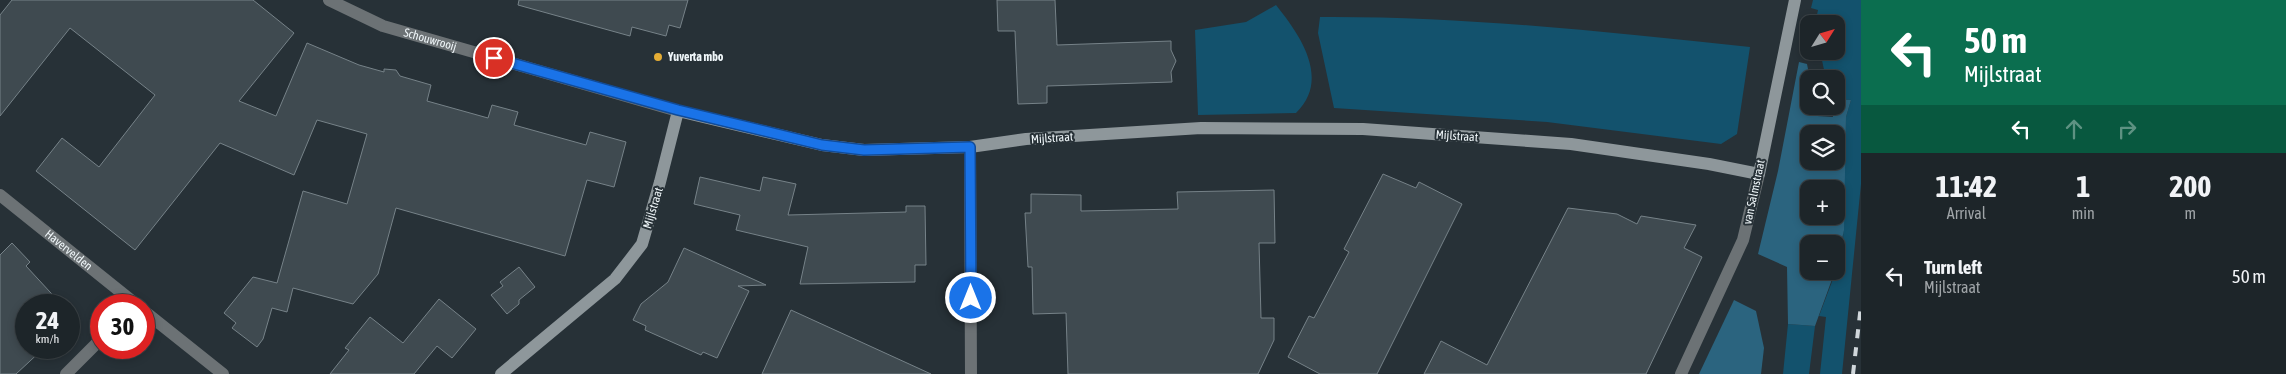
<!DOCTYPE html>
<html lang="en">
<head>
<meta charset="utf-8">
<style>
  :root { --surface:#1d2529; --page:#252d31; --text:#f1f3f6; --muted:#a0a5a8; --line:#3b4246 }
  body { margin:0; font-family:"Asap Condensed",sans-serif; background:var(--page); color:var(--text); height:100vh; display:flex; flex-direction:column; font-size:19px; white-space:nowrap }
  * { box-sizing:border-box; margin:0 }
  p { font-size:16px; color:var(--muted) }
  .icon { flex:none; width:28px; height:28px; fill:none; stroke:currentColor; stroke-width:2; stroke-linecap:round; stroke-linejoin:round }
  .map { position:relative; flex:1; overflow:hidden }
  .sheet { display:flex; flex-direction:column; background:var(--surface); width:425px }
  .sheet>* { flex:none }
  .banner { background:#0b6e4f; color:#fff; overflow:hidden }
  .needle { width:32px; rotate:53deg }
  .tools { position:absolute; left:1800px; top:15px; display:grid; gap:10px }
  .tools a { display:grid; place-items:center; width:45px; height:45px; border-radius:10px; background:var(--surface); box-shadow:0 2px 8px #0003,0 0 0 1px var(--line); font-size:25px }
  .speed { position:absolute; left:15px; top:294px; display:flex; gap:10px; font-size:25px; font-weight:700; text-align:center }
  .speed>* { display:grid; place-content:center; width:65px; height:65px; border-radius:50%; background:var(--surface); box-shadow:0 2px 8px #0003,0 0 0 1px var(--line); line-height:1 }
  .speed small { font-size:12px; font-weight:400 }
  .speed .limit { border:8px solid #d22; background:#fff; color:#111 }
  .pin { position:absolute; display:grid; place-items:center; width:42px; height:42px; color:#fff; margin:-21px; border:2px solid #fff; border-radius:50%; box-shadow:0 1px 5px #0007 }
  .me { position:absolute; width:55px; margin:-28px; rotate:0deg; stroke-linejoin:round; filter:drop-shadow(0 0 4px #0008) }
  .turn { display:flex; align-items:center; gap:18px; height:105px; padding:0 20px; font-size:22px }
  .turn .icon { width:65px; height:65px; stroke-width:2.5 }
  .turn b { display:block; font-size:35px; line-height:42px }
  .lanes { display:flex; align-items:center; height:48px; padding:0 20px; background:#0003; justify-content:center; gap:25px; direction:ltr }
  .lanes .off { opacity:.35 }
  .eta { display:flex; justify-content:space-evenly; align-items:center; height:85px; text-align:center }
  .eta b { font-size:30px; font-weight:700; line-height:35px }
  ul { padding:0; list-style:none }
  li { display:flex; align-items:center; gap:15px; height:75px; padding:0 20px }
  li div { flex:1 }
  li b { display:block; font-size:19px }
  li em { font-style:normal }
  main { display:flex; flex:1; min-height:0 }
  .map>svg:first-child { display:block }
</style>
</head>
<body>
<main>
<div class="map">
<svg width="1861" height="374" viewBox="0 0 1861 374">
  <rect width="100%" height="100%" fill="#273137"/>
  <g fill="#13526d">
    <polygon points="1813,0 1861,0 1861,184 1842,374 1820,374 1826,317 1819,316 1836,271 1843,242 1846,117 1851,100 1836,99 1836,79 1826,79 1820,51 1836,51 1836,24 1815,24 1818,10 1811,8"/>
    <path d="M 1276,5 C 1300,35 1331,79 1296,113 L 1198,115 L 1195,30 L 1246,22 Z"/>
    <path d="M 1320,17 C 1464,16 1607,32 1750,47 L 1737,134 L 1721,144 L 1547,122 L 1334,108 L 1318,33 Z"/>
    <polygon points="1788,324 1815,326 1809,374 1783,374"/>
  </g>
  <g fill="#2b647f" fill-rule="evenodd">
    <path d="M 1799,62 L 1807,64 L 1810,79 L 1809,106 L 1815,106 L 1817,116 L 1833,117 L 1831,106 L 1836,106 L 1836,99 L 1851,100 L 1846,117 L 1844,230 L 1836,267 L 1836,244 L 1809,244 L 1809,271 L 1835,271 L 1815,326 L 1788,324 L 1787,267 L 1758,254 L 1778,171 ZM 1809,134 L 1836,134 L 1836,161 L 1809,161 ZM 1809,189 L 1836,189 L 1836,216 L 1809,216 Z"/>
    <polygon points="1734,300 1756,311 1764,348 1761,374 1699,374"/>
  </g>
  <g fill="#3f4a50" stroke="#768288">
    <polygon points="12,0 253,0 294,33 239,101 276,116 307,43 359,65 384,72 384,69 396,70 400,76 431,85 427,101 488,118 492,105 518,112 514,125 586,145 590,132 626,142 614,187 587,180 565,256 396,208 378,274 353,304 293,288 287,312 272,308 263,339 257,347 232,328 236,323 224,313 253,277 277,283 303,191 347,204 367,134 317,120 294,175 220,143 135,250 36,171 62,138 99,167 155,95 70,28 0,116 0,15"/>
    <polygon points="519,0 688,0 680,28 669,25 666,36 632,27 630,36 518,5"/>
    <polygon points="997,0 1055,0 1057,45 1171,41 1171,50 1176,61 1171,72 1172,82 1047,86 1047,103 1018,104 1015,31 998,31"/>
    <polygon points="1383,174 1416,188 1419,182 1462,204 1377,374 1320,374 1288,357 1309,316 1314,318 1349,252 1344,249"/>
    <polygon points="700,177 760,191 763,177 796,184 788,215 906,212 906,206 925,206 926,265 915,265 915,282 800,284 808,247 736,230 740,215 694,204"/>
    <polygon points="1274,190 1275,243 1259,243 1261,318 1274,318 1274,340 1258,374 1068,374 1066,313 1033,314 1032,267 1028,267 1025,213 1031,213 1031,194 1081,195 1081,211 1178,209 1177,192"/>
    <polygon points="1568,208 1617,214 1637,224 1641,216 1696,225 1684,248 1702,257 1646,374 1424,374 1441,341 1487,365"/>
    <polygon points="12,243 30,262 26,266 62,305 26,305 26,348 44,348 16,374 0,374 0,255"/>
    <polygon points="684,248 766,285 738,286 749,291 717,358 703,352 701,355 645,330 646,326 633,320 641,304 668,282"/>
    <polygon points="519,267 535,287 519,300 519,304 507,314 491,295 503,286 500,282"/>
    <polygon points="439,299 476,329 452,358 437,346 414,374 330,374 349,350 345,348 370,317 403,343"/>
    <polygon points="791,310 931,374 762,374"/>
  </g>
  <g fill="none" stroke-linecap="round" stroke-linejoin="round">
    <g stroke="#6c7275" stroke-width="12">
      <path id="s1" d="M 329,0 L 383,26 L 678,111"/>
      <polyline points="970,147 971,374"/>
      <path id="s2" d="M 0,195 L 137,305"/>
      <polyline points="144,311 223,374"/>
      <polyline points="66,374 101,339"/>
    </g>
    <polyline stroke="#6c7275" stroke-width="12" points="1681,374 1743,240 1759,174"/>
    <polyline stroke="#8e979b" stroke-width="12" points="501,374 615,279 642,244 660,182 678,111 822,145 864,150 970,147 1026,139 1201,128 1363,129 1571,144 1709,164 1759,174 1795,0"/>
    <polyline stroke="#d0d7db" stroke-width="4" stroke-dasharray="9 9" stroke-linecap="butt" points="1853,374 1861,305"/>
  </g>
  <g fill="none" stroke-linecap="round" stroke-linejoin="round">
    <g stroke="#114b97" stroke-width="12">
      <polyline id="route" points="494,58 678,110 822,145 864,150 970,147 971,298"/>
    </g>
    <use href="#route" stroke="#1a73e8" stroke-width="9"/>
  </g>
  <circle fill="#e5ad35" stroke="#273137" stroke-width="2" cx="658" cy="57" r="5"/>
  <g text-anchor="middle" stroke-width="4" stroke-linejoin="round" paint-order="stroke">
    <g font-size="12" fill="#eff6f9" stroke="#273137">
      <text dy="4" stroke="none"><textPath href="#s1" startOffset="109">Schouwrooij</textPath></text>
      <text transform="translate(1457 136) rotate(4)" y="4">Mijlstraat</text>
      <text transform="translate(1052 138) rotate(-4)" y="4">Mijlstraat</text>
      <text transform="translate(1754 192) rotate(-78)" y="4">van Salmstraat</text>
      <text transform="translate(653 208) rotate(-73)" y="4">Mijlstraat</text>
      <text dy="4" stroke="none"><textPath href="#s2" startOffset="88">Havervelden</textPath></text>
    </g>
    <g font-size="12" font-weight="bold" fill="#eff6f9" stroke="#273137" text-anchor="start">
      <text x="668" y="61">Yuverta mbo</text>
    </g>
  </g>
</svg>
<div class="tools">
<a><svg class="needle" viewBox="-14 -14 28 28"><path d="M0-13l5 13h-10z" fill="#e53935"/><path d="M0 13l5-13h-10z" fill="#a0a5a8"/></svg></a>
<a><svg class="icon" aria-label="search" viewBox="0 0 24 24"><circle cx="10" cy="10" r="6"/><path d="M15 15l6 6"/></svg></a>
<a><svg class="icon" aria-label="layers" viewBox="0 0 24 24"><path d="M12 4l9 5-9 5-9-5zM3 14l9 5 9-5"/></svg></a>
<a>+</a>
<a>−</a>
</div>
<div class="speed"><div>24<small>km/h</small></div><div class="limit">30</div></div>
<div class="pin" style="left:494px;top:58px;background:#d93025"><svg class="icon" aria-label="arrive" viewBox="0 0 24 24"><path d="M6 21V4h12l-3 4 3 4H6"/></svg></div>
<svg class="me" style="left:971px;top:298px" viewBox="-20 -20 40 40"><circle r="17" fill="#1a73e8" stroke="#fff" stroke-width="3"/><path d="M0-11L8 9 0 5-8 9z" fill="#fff"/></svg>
</div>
<section class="sheet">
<div class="banner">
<div class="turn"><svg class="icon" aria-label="left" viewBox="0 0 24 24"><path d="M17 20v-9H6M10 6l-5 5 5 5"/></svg><div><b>50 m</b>Mijlstraat</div></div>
<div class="lanes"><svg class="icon" aria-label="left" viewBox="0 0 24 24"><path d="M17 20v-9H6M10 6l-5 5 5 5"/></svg><svg class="icon off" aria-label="ahead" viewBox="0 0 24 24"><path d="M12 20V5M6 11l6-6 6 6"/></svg><svg class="icon off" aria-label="right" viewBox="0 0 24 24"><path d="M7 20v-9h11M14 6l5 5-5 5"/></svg></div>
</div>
<div class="eta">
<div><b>11:42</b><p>Arrival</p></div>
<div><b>1</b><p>min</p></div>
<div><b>200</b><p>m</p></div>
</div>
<ul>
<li><svg class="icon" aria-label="left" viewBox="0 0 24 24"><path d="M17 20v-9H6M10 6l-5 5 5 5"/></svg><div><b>Turn left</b><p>Mijlstraat</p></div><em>50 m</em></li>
</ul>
</section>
</main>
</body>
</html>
